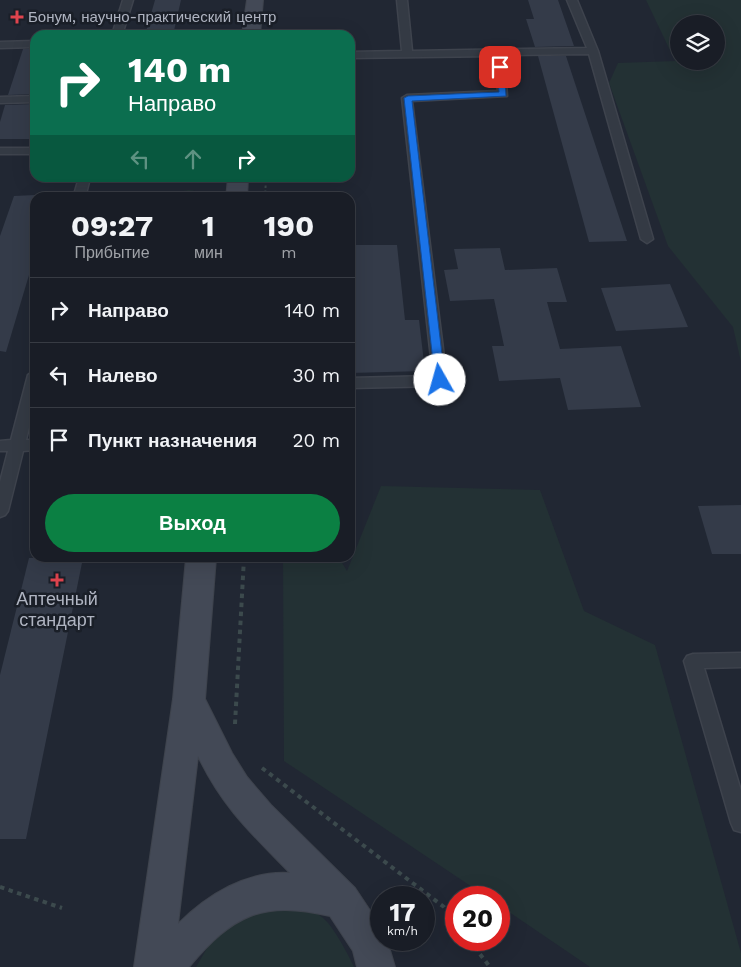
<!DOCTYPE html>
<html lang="ru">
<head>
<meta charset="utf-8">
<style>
  :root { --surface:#191d26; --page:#22262e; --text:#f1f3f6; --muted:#9fa2a7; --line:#373b43; --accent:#0b8043 }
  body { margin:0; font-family:"Work Sans",sans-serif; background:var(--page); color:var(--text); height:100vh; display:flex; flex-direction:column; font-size:19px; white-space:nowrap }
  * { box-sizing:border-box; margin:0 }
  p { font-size:16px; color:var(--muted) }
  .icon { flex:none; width:28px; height:28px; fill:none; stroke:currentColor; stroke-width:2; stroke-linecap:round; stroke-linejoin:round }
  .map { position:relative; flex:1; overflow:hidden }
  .side { position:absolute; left:30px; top:192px; width:325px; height:370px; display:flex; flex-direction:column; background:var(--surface); border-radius:15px; box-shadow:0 5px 20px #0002,0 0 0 1px var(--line) }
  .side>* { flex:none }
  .guide { position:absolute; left:30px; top:30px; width:325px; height:152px; border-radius:15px; box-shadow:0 5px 20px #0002,0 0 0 1px var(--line); background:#0b6e4f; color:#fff; overflow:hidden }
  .controls { position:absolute; left:670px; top:15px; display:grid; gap:10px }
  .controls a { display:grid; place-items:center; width:55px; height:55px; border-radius:50%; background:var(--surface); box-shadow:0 5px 20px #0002,0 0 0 1px var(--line); font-size:25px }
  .speed { position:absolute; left:370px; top:886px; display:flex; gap:10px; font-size:25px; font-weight:700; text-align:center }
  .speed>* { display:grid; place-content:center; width:65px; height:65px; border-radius:50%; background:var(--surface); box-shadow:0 5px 20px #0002,0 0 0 1px var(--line); line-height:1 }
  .speed small { font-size:12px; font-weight:400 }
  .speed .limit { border:8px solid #d22; background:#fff; color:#111 }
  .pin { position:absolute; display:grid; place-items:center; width:42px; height:42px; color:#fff; margin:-21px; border-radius:10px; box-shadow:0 2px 8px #0006 }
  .me { position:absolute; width:55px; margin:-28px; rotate:353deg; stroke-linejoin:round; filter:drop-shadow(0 0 4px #0008) }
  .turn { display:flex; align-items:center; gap:18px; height:105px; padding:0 15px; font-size:22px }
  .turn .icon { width:65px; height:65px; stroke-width:2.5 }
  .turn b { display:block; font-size:35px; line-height:42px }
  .lanes { display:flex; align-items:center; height:48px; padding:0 15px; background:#0003; justify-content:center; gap:25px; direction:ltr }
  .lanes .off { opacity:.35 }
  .eta { display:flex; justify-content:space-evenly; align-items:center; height:85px; text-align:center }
  .eta b { font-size:30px; font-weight:700; line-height:35px }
  .action { display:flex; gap:10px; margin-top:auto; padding:10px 15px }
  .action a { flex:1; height:58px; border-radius:30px; background:var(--accent); color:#fff; font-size:20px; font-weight:700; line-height:58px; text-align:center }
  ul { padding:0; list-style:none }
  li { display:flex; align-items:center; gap:15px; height:65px; padding:0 15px; border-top:1px solid var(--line) }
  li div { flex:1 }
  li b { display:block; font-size:19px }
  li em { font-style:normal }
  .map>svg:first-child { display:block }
</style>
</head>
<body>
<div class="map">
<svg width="741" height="967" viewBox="0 0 741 967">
  <rect width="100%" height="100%" fill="#212733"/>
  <g fill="#233134" fill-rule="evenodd">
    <path d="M 646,0 L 741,0 L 741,362 L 733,327 L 668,246 L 609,83 L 618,63 L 675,61 ZM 679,24 L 716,24 L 716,61 L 679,61 Z"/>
    <polygon points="189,190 216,195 215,197 146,197"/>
    <polygon points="381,486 540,490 584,611 655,645 741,953 741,967 590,967 499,905 499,898 487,897 284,761 283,558 339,558 347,571"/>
    <path d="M 257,907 C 277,907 301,905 319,915 C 331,921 348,954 354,967 L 196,967 L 213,938 Z"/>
  </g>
  <g fill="#343b49">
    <polygon points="155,0 181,0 173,35 145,35"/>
    <polygon points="528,0 558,0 574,46 535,47 526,19 534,19"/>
    <polygon points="23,49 35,49 35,94 8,95"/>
    <polygon points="538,56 566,56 627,241 589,242"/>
    <polygon points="35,104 35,139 0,139 0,122 5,105"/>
    <polygon points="35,195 35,255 6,352 0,351 0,236 14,196"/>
    <polygon points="350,245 397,245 405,320 419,320 425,371 350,373"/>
    <polygon points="500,248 505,270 557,268 567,302 547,302 560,349 621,346 641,407 568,410 560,378 499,381 492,346 504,346 494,299 450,301 444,270 458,269 454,249"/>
    <polygon points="670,284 688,327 616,331 601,288"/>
    <polygon points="741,505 741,554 712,554 698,506"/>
    <polygon points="29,558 83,558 26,839 0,839 0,675"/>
  </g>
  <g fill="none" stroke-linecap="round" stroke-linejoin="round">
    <g stroke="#3e434d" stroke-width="3">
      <g id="lane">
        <polygon points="123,0 133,0 122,35 112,35"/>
        <polygon points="397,0 407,0 412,51 587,48 567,0 577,0 598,51 653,239 647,243 641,239 589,54 504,55 507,96 412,101 447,381 440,386 350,388 350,378 433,376 402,98 407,95 498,91 494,56 350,58 350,52 402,51"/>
        <polygon points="35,41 35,47 0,48 0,42"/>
        <polygon points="35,96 35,102 0,103 0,97"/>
        <rect x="0" y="148" width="35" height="6"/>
        <polygon points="79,178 90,178 85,198 73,198"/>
        <polygon points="35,370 35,402 26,440 35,440 35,450 23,451 8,511 5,515 0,517 0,482 8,451 0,451 0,441 11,440 28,375"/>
        <polygon points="741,653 741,667 704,668 741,791 741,832 734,830 731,823 684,661 687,656 693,654"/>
      </g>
    </g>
    <g stroke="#3e434d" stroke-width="2">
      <g id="secondary">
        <polygon points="247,0 263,0 260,35 242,35"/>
        <polygon points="228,178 248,178 247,198 226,198"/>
        <path d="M 186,558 L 216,558 L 205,699 L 232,753 L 247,777 L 271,805 L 355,888 L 381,927 L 381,940 L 387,940 L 395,967 L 357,967 L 353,951 L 330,916 C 262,900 233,915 189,967 L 134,967 L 173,699 ZM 198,756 C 222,807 252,834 290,873 C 247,870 207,895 178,924 Z"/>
      </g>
    </g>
    <polyline stroke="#3c4a4d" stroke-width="2" stroke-dasharray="2.5 2.5" stroke-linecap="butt" points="265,198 266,178"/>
    <g stroke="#3c4a4d" stroke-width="4" stroke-dasharray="4.5 4.5" stroke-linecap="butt">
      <polyline points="235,724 244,558"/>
      <polyline points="262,768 444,907 456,923"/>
      <polyline points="0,887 62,908"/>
      <polyline points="469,940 490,967"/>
    </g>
    <use href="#lane" fill="#343a44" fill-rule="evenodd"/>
    <use href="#secondary" fill="#434956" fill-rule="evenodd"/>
  </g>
  <polygon fill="#1a73e8" stroke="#114b97" points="500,65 504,67 506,96 412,101 445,380 440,384 435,380 404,98 408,96 499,92 497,67"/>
  <g fill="#e0444e" stroke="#1a1f28" stroke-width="2">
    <path d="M14.5 9.5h5v5h5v5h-5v5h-5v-5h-5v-5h5z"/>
    <path d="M54.5 572.5h5v5h5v5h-5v5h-5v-5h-5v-5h5z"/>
  </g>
  <g text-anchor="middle" stroke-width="5" stroke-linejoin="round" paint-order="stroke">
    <g font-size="15" fill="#afb4c1" stroke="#1a1f28" text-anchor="start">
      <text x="28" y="22">Бонум, научно-практический центр</text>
    </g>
    <g font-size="18" fill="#afb4c1" stroke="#1a1f28">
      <text x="57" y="605">Аптечный<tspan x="57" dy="21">стандарт</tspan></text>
    </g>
  </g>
</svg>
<div class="controls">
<a><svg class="icon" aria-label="layers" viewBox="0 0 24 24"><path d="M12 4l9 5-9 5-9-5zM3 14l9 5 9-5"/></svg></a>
</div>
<div class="speed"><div>17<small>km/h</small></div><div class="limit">20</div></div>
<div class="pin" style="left:500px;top:67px;background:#d93025"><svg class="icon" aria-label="arrive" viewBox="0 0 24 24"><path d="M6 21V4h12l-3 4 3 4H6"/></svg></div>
<svg class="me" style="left:440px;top:380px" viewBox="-20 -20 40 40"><circle r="19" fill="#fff"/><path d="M0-13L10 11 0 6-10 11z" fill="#1a73e8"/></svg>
<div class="guide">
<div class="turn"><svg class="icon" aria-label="right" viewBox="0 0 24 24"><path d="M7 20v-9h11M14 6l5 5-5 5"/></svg><div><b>140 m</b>Направо</div></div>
<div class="lanes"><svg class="icon off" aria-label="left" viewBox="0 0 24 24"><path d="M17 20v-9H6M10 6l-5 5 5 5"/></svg><svg class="icon off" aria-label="ahead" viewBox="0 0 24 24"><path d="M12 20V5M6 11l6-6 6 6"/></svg><svg class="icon" aria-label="right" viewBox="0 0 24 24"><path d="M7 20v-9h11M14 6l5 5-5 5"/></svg></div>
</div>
<section class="side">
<div class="eta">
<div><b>09:27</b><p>Прибытие</p></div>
<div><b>1</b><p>мин</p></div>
<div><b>190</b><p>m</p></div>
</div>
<ul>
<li><svg class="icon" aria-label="right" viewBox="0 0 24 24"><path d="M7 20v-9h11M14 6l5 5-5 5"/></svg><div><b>Направо</b></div><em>140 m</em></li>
<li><svg class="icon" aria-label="left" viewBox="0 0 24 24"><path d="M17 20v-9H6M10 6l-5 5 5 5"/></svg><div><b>Налево</b></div><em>30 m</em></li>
<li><svg class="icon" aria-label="arrive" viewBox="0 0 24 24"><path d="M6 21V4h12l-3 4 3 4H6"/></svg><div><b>Пункт назначения</b></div><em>20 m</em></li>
</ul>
<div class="action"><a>Выход</a></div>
</section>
</div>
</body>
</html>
